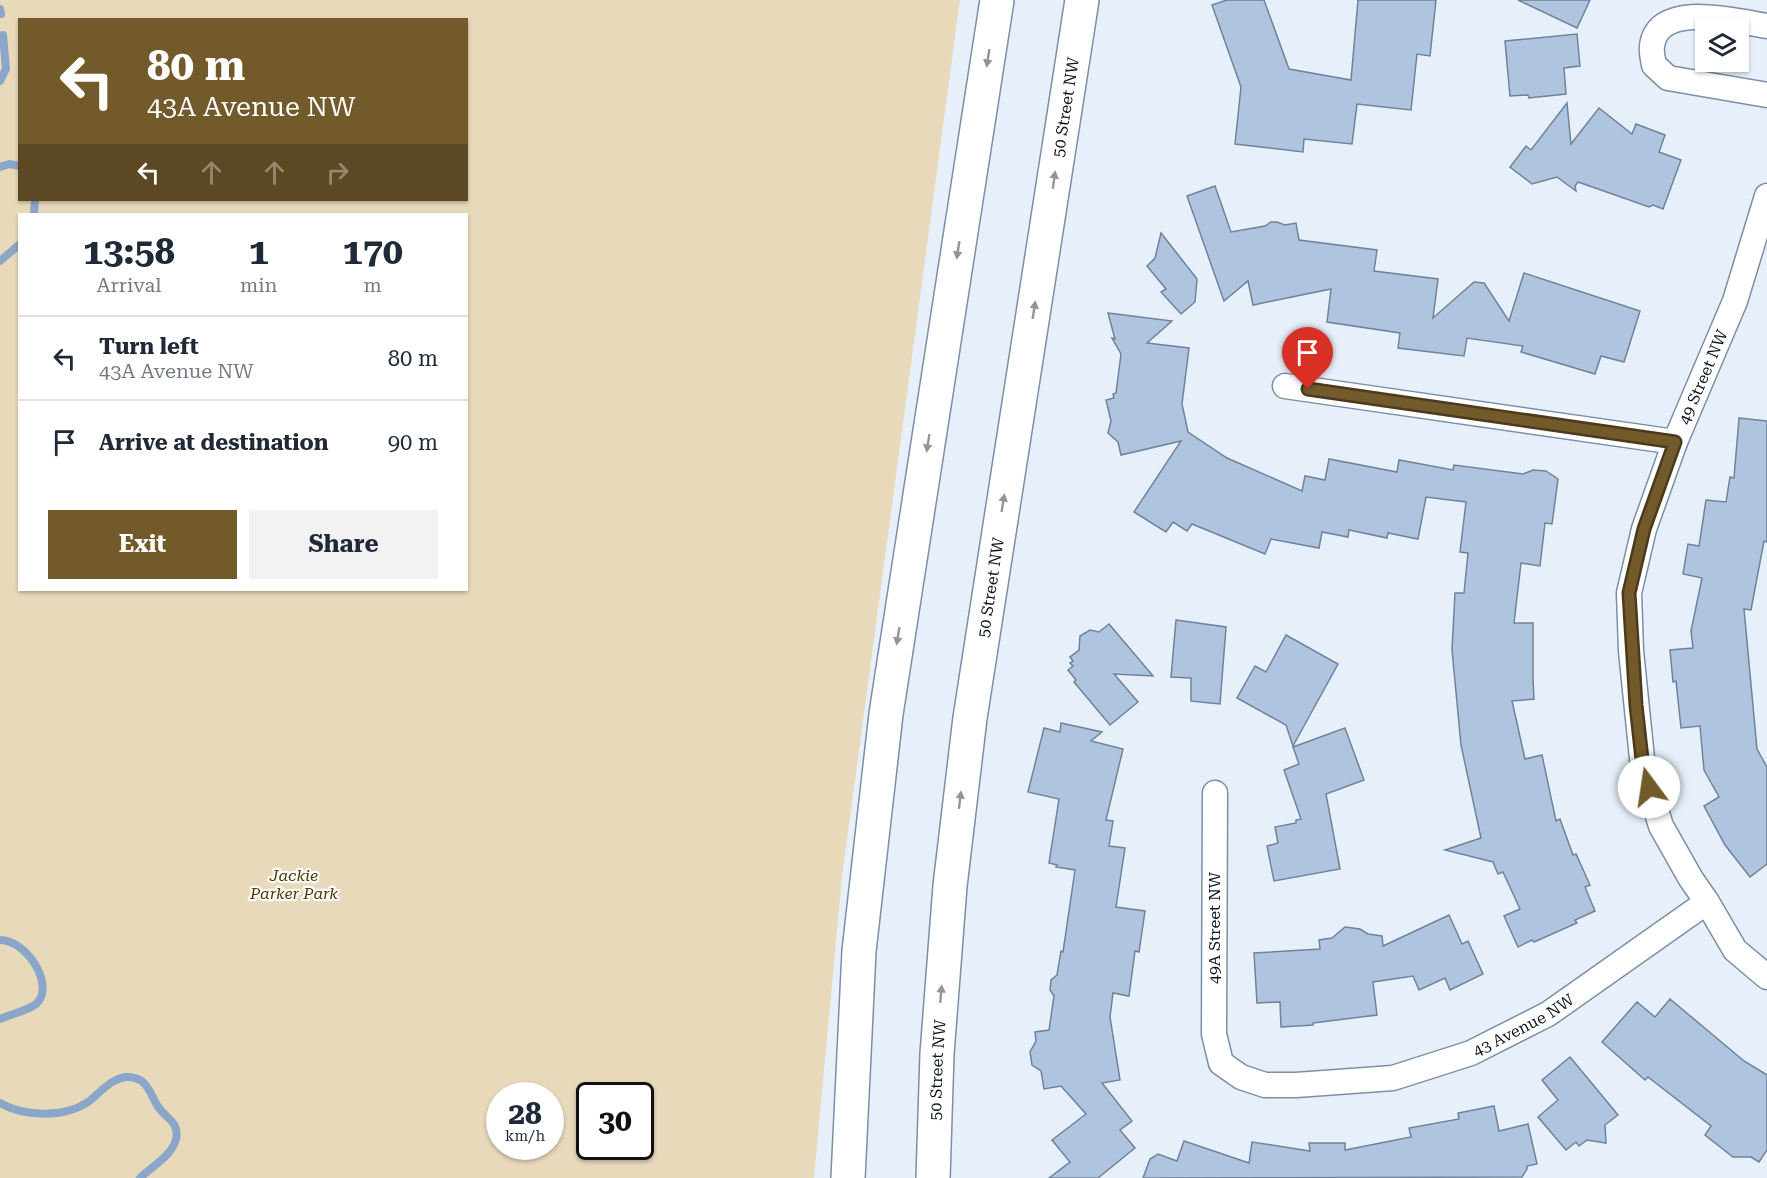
<!DOCTYPE html>
<html lang="en">
<head>
<meta charset="utf-8">
<style>
  :root { --surface:#fff; --page:#f2f2f3; --text:#1f2937; --muted:#747a83; --line:#e0e1e3; --accent:#735a2b }
  body { margin:0; font-family:"Roboto Serif",serif; background:var(--page); color:var(--text); height:100vh; display:flex; flex-direction:column; font-size:22px; white-space:nowrap }
  * { box-sizing:border-box; margin:0 }
  p { font-size:20px; color:var(--muted) }
  .icon { flex:none; width:33px; height:33px; fill:none; stroke:currentColor; stroke-width:2; stroke-linecap:round; stroke-linejoin:round }
  .map { position:relative; flex:1; overflow:hidden }
  .side { position:absolute; left:18px; top:213px; width:450px; height:378px; display:flex; flex-direction:column; background:var(--surface); border-radius:0px; box-shadow:0 2px 4px #0004 }
  .side>* { flex:none }
  .top-card { position:absolute; left:18px; top:18px; width:450px; height:183px; border-radius:0px; box-shadow:0 2px 4px #0004; background:#735a2b; color:#fff; overflow:hidden }
  .tools { position:absolute; left:1695px; top:18px; display:grid; gap:12px }
  .tools a { display:grid; place-items:center; width:54px; height:54px; border-radius:0px; background:var(--surface); box-shadow:0 2px 4px #0004; font-size:30px }
  .speed { position:absolute; left:486px; top:1082px; display:flex; gap:12px; font-size:30px; font-weight:700; text-align:center }
  .speed>* { display:grid; place-content:center; width:78px; height:78px; border-radius:50%; background:var(--surface); box-shadow:0 2px 4px #0004; line-height:1 }
  .speed small { font-size:15px; font-weight:400 }
  .speed .limit { border:3px solid #111; border-radius:9px; background:#fff; color:#111 }
  .pin { position:absolute; display:grid; place-items:center; width:51px; height:51px; color:#fff; margin:-62px -26px; border-radius:50% 50% 50% 0; rotate:-45deg; box-shadow:0 0 6px #0007 }
  .pin .icon { rotate:45deg }
  .me { position:absolute; width:66px; margin:-33px; rotate:346deg; stroke-linejoin:round; filter:drop-shadow(0 0 4px #0008) }
  .turn { display:flex; align-items:center; gap:21px; height:126px; padding:0 30px; font-size:27px }
  .turn .icon { width:78px; height:78px; stroke-width:2.5 }
  .turn b { display:block; font-size:42px; line-height:51px }
  .lanes { display:flex; align-items:center; height:57px; padding:0 30px; background:#0003; justify-content:center; gap:30px; direction:ltr }
  .lanes .off { opacity:.35 }
  .eta { display:flex; justify-content:space-evenly; align-items:center; height:102px; text-align:center }
  .eta b { font-size:36px; font-weight:700; line-height:42px }
  .primary-button { display:flex; gap:12px; margin-top:auto; padding:12px 30px }
  .primary-button a { flex:1; height:69px; border-radius:0px; background:var(--accent); color:#fff; font-size:24px; font-weight:700; line-height:69px; text-align:center }
  .primary-button a+a { background:var(--page); color:var(--text) }
  ul { padding:0; list-style:none }
  li { display:flex; align-items:center; gap:18px; height:84px; padding:0 30px; border-top:2px solid var(--line) }
  li div { flex:1 }
  li b { display:block; font-size:22px }
  li em { font-style:normal }
  .map>svg:first-child { display:block }
</style>
</head>
<body>
<div class="map">
<svg width="1767" height="1178" viewBox="0 0 1767 1178">
  <rect width="100%" height="100%" fill="#e7f0fa"/>
  <path fill="#e9d9bb" fill-rule="evenodd" d="M 0,0 L 960,0 L 842,877 L 814,1178 L 0,1178 ZM 20,20 L 466,20 L 466,200 L 20,200 ZM 20,214 L 466,214 L 466,590 L 20,590 ZM 500,1095 L 550,1095 L 550,1146 L 500,1146 ZM 590,1095 L 640,1095 L 640,1146 L 590,1146 Z"/>
  <g fill="none" stroke-linecap="round" stroke-linejoin="round">
    <g stroke="#8aa7ca" stroke-width="8">
      <polyline points="0,9 1,14"/>
      <polyline points="0,81 6,69 3,35"/>
      <polyline points="0,167 9,164 20,166"/>
      <polyline points="34,214 35,200"/>
      <polyline points="0,261 20,244"/>
      <path d="M 0,940 C 27,940 56,986 36,1004 C 27,1011 11,1014 0,1019"/>
      <path d="M 0,1103 C 24,1117 64,1118 88,1102 C 100,1093 110,1079 126,1077 C 146,1076 149,1091 157,1105 C 164,1118 180,1121 176,1139 C 172,1156 152,1166 140,1178"/>
    </g>
  </g>
  <g fill="#afc4de" stroke="#6f839b" stroke-width="1.5">
    <polygon points="1227,0 1264,0 1289,69 1351,80 1358,0 1436,0 1430,56 1417,54 1411,110 1357,104 1352,144 1304,139 1303,152 1235,144 1241,87 1212,5"/>
    <polygon points="1518,0 1590,0 1577,28"/>
    <polygon points="1577,34 1580,66 1564,68 1566,94 1529,98 1528,95 1510,96 1505,41"/>
    <polygon points="1567,103 1571,144 1599,108 1632,134 1636,124 1665,135 1659,152 1681,160 1663,209 1653,205 1649,207 1578,182 1575,186 1576,191 1557,177 1532,184 1510,167 1526,146 1531,150"/>
    <polygon points="1215,186 1231,232 1265,226 1271,222 1277,222 1285,225 1296,223 1299,240 1377,250 1374,271 1438,279 1433,318 1474,282 1484,283 1509,321 1524,273 1640,311 1624,362 1601,356 1595,374 1521,352 1523,346 1467,338 1464,356 1398,348 1400,333 1327,322 1331,289 1253,305 1248,281 1224,301 1187,196"/>
    <polygon points="1161,233 1197,279 1195,302 1181,314 1161,292 1166,289 1147,266 1155,258"/>
    <polygon points="1108,313 1172,321 1147,343 1189,348 1182,404 1188,432 1227,458 1302,491 1305,476 1325,480 1329,459 1397,472 1399,460 1453,470 1454,465 1523,474 1533,470 1546,471 1558,479 1552,524 1545,523 1540,566 1521,563 1514,623 1533,623 1533,679 1534,699 1512,701 1525,759 1542,755 1556,821 1560,819 1573,855 1576,854 1590,885 1585,887 1595,911 1575,920 1577,923 1534,942 1532,940 1518,947 1504,916 1520,909 1503,872 1498,874 1493,862 1445,850 1481,838 1461,745 1452,650 1455,593 1464,593 1468,553 1460,552 1466,502 1426,497 1418,539 1388,533 1387,538 1349,530 1348,537 1322,532 1319,548 1271,539 1265,554 1192,524 1187,531 1173,522 1166,532 1134,512 1181,441 1121,455 1118,442 1108,433 1111,421 1106,400 1114,398 1113,394 1116,393 1121,354 1112,338 1115,339"/>
    <polygon points="1739,418 1767,421 1767,542 1764,541 1751,610 1744,609 1757,749 1767,767 1767,864 1750,877 1725,845 1704,806 1719,797 1704,770 1700,726 1681,728 1676,681 1673,682 1670,650 1693,648 1691,631 1702,578 1683,574 1688,544 1699,546 1706,500 1726,502 1730,477 1734,478"/>
    <polygon points="1176,620 1226,627 1220,704 1191,701 1191,678 1171,677"/>
    <polygon points="1109,624 1153,676 1114,674 1138,702 1110,725 1074,682 1076,680 1068,670 1073,666 1070,663 1073,661 1070,657 1079,650 1080,636 1090,630 1099,632"/>
    <polygon points="1286,635 1338,664 1293,746 1286,725 1237,698 1255,666 1266,672"/>
    <polygon points="1061,723 1102,732 1091,741 1123,749 1106,820 1113,821 1109,846 1125,848 1116,907 1145,911 1139,952 1135,951 1129,996 1113,993 1110,1017 1120,1080 1102,1083 1132,1121 1120,1130 1135,1148 1098,1178 1049,1178 1070,1162 1052,1140 1086,1114 1061,1086 1044,1089 1041,1071 1032,1065 1030,1052 1036,1041 1035,1032 1049,1030 1054,996 1050,990 1051,980 1057,975 1061,951 1063,952 1075,870 1056,867 1057,865 1049,863 1059,799 1028,792 1044,728 1060,732"/>
    <polygon points="1345,728 1364,780 1326,794 1340,869 1274,881 1267,846 1278,843 1275,827 1296,823 1296,820 1301,819 1284,770 1299,764 1293,747"/>
    <polygon points="1449,915 1462,944 1468,941 1483,974 1450,990 1445,978 1419,990 1413,976 1373,982 1377,1015 1313,1023 1313,1025 1281,1027 1280,1002 1257,1003 1254,953 1320,949 1319,940 1332,938 1345,927 1360,929 1368,934 1382,936 1383,946"/>
    <polygon points="1670,999 1744,1061 1767,1075 1767,1150 1759,1162 1751,1157 1733,1157 1705,1135 1711,1126 1648,1077 1645,1080 1602,1042 1637,1002 1655,1017"/>
    <polygon points="1570,1057 1618,1115 1605,1125 1606,1143 1587,1140 1579,1146 1576,1142 1566,1150 1538,1117 1558,1100 1542,1080"/>
    <polygon points="1494,1106 1499,1131 1528,1124 1537,1164 1527,1166 1527,1169 1522,1177 1143,1178 1150,1159 1158,1154 1177,1161 1184,1141 1249,1163 1252,1142 1310,1151 1309,1143 1345,1143 1345,1150 1411,1137 1409,1128 1459,1119 1458,1113"/>
  </g>
  <g fill="none" stroke-linecap="round" stroke-linejoin="round">
    <g stroke="#7b8fa7" stroke-width="27">
      <g id="minor">
        <path d="M 1767,26 C 1736,21 1658,0 1652,46 C 1651,52 1653,59 1654,65 L 1668,78 L 1767,95"/>
        <polyline points="1285,386 1675,442"/>
        <path id="s1" d="M 1215,793 L 1214,1034 L 1221,1063 L 1241,1077 L 1265,1085 L 1296,1085 L 1393,1078 L 1471,1053 L 1548,1014 L 1707,902 L 1735,950 L 1767,977"/>
        <path id="s2" d="M 1707,902 L 1691,879 L 1661,826 L 1643,768 L 1631,651 L 1629,593 L 1644,529 L 1675,442 L 1735,301 L 1767,196"/>
      </g>
    </g>
    <g stroke="#7b8fa7" stroke-width="36">
      <g id="primary">
        <polyline points="848,1178 859,951 886,714 997,0"/>
        <path id="s3" d="M 933,1178 L 937,1054 L 950,886 L 970,718 L 1082,0"/>
      </g>
    </g>
    <use href="#minor" stroke="#fff" stroke-width="24"/>
    <use href="#primary" stroke="#fff" stroke-width="33"/>
  </g>
  <defs><path id="oneway-solid" d="M-6-.8H1V-3.2L6.5 0L1 3.2V.8H-6Z" transform="scale(1.5)"/></defs>
  <g fill="#92969a">
    <use href="#oneway-solid" transform="translate(988 58) rotate(99)"/>
    <use href="#oneway-solid" transform="translate(1054 180) rotate(-82)"/>
    <use href="#oneway-solid" transform="translate(958 250) rotate(99)"/>
    <use href="#oneway-solid" transform="translate(1034 310) rotate(-81)"/>
    <use href="#oneway-solid" transform="translate(928 443) rotate(99)"/>
    <use href="#oneway-solid" transform="translate(1003 503) rotate(-81)"/>
    <use href="#oneway-solid" transform="translate(898 636) rotate(99)"/>
    <use href="#oneway-solid" transform="translate(960 800) rotate(-83)"/>
    <use href="#oneway-solid" transform="translate(941 994) rotate(-85)"/>
  </g>
  <g fill="none" stroke-linecap="round" stroke-linejoin="round">
    <g stroke="#4b3a1c" stroke-width="15">
      <polyline id="route" points="1308,389 1675,442 1644,529 1629,593 1636,705 1643,768 1649,787"/>
    </g>
    <use href="#route" stroke="#735a2b" stroke-width="10"/>
  </g>
  <g text-anchor="middle" stroke-width="4.5" stroke-linejoin="round" paint-order="stroke">
    <g font-size="16" fill="#0d151e" stroke="#fcfcfc">
      <text dy="6" stroke="none"><textPath href="#s3" startOffset="1080">50 Street NW</textPath></text>
      <text dy="6" stroke="none"><textPath href="#s2" startOffset="554">49 Street NW</textPath></text>
      <text dy="6" stroke="none"><textPath href="#s3" startOffset="594">50 Street NW</textPath></text>
      <text transform="translate(1214 928) rotate(-90)" y="6">49A Street NW</text>
      <text dy="6" stroke="none"><textPath href="#s1" startOffset="590">43 Avenue NW</textPath></text>
      <text dy="6" stroke="none"><textPath href="#s3" startOffset="108">50 Street NW</textPath></text>
    </g>
    <g font-size="16" font-style="italic" fill="#4f3803" stroke="#fcfcfc">
      <text x="294" y="881">Jackie<tspan x="294" dy="18">Parker Park</tspan></text>
    </g>
  </g>
</svg>
<div class="tools">
<a><svg class="icon" aria-label="layers" viewBox="0 0 24 24"><path d="M12 4l9 5-9 5-9-5zM3 14l9 5 9-5"/></svg></a>
</div>
<div class="speed"><div>28<small>km/h</small></div><div class="limit">30</div></div>
<div class="pin" style="left:1308px;top:389px;background:#d93025"><svg class="icon" aria-label="arrive" viewBox="0 0 24 24"><path d="M6 21V4h12l-3 4 3 4H6"/></svg></div>
<svg class="me" style="left:1649px;top:787px" viewBox="-20 -20 40 40"><circle r="19" fill="#fff"/><path d="M0-13L10 11 0 6-10 11z" fill="#735a2b"/></svg>
<div class="top-card">
<div class="turn"><svg class="icon" aria-label="left" viewBox="0 0 24 24"><path d="M17 20v-9H6M10 6l-5 5 5 5"/></svg><div><b>80 m</b>43A Avenue NW</div></div>
<div class="lanes"><svg class="icon" aria-label="left" viewBox="0 0 24 24"><path d="M17 20v-9H6M10 6l-5 5 5 5"/></svg><svg class="icon off" aria-label="ahead" viewBox="0 0 24 24"><path d="M12 20V5M6 11l6-6 6 6"/></svg><svg class="icon off" aria-label="ahead" viewBox="0 0 24 24"><path d="M12 20V5M6 11l6-6 6 6"/></svg><svg class="icon off" aria-label="right" viewBox="0 0 24 24"><path d="M7 20v-9h11M14 6l5 5-5 5"/></svg></div>
</div>
<section class="side">
<div class="eta">
<div><b>13:58</b><p>Arrival</p></div>
<div><b>1</b><p>min</p></div>
<div><b>170</b><p>m</p></div>
</div>
<ul>
<li><svg class="icon" aria-label="left" viewBox="0 0 24 24"><path d="M17 20v-9H6M10 6l-5 5 5 5"/></svg><div><b>Turn left</b><p>43A Avenue NW</p></div><em>80 m</em></li>
<li><svg class="icon" aria-label="arrive" viewBox="0 0 24 24"><path d="M6 21V4h12l-3 4 3 4H6"/></svg><div><b>Arrive at destination</b></div><em>90 m</em></li>
</ul>
<div class="primary-button"><a>Exit</a><a>Share</a></div>
</section>
</div>
</body>
</html>
